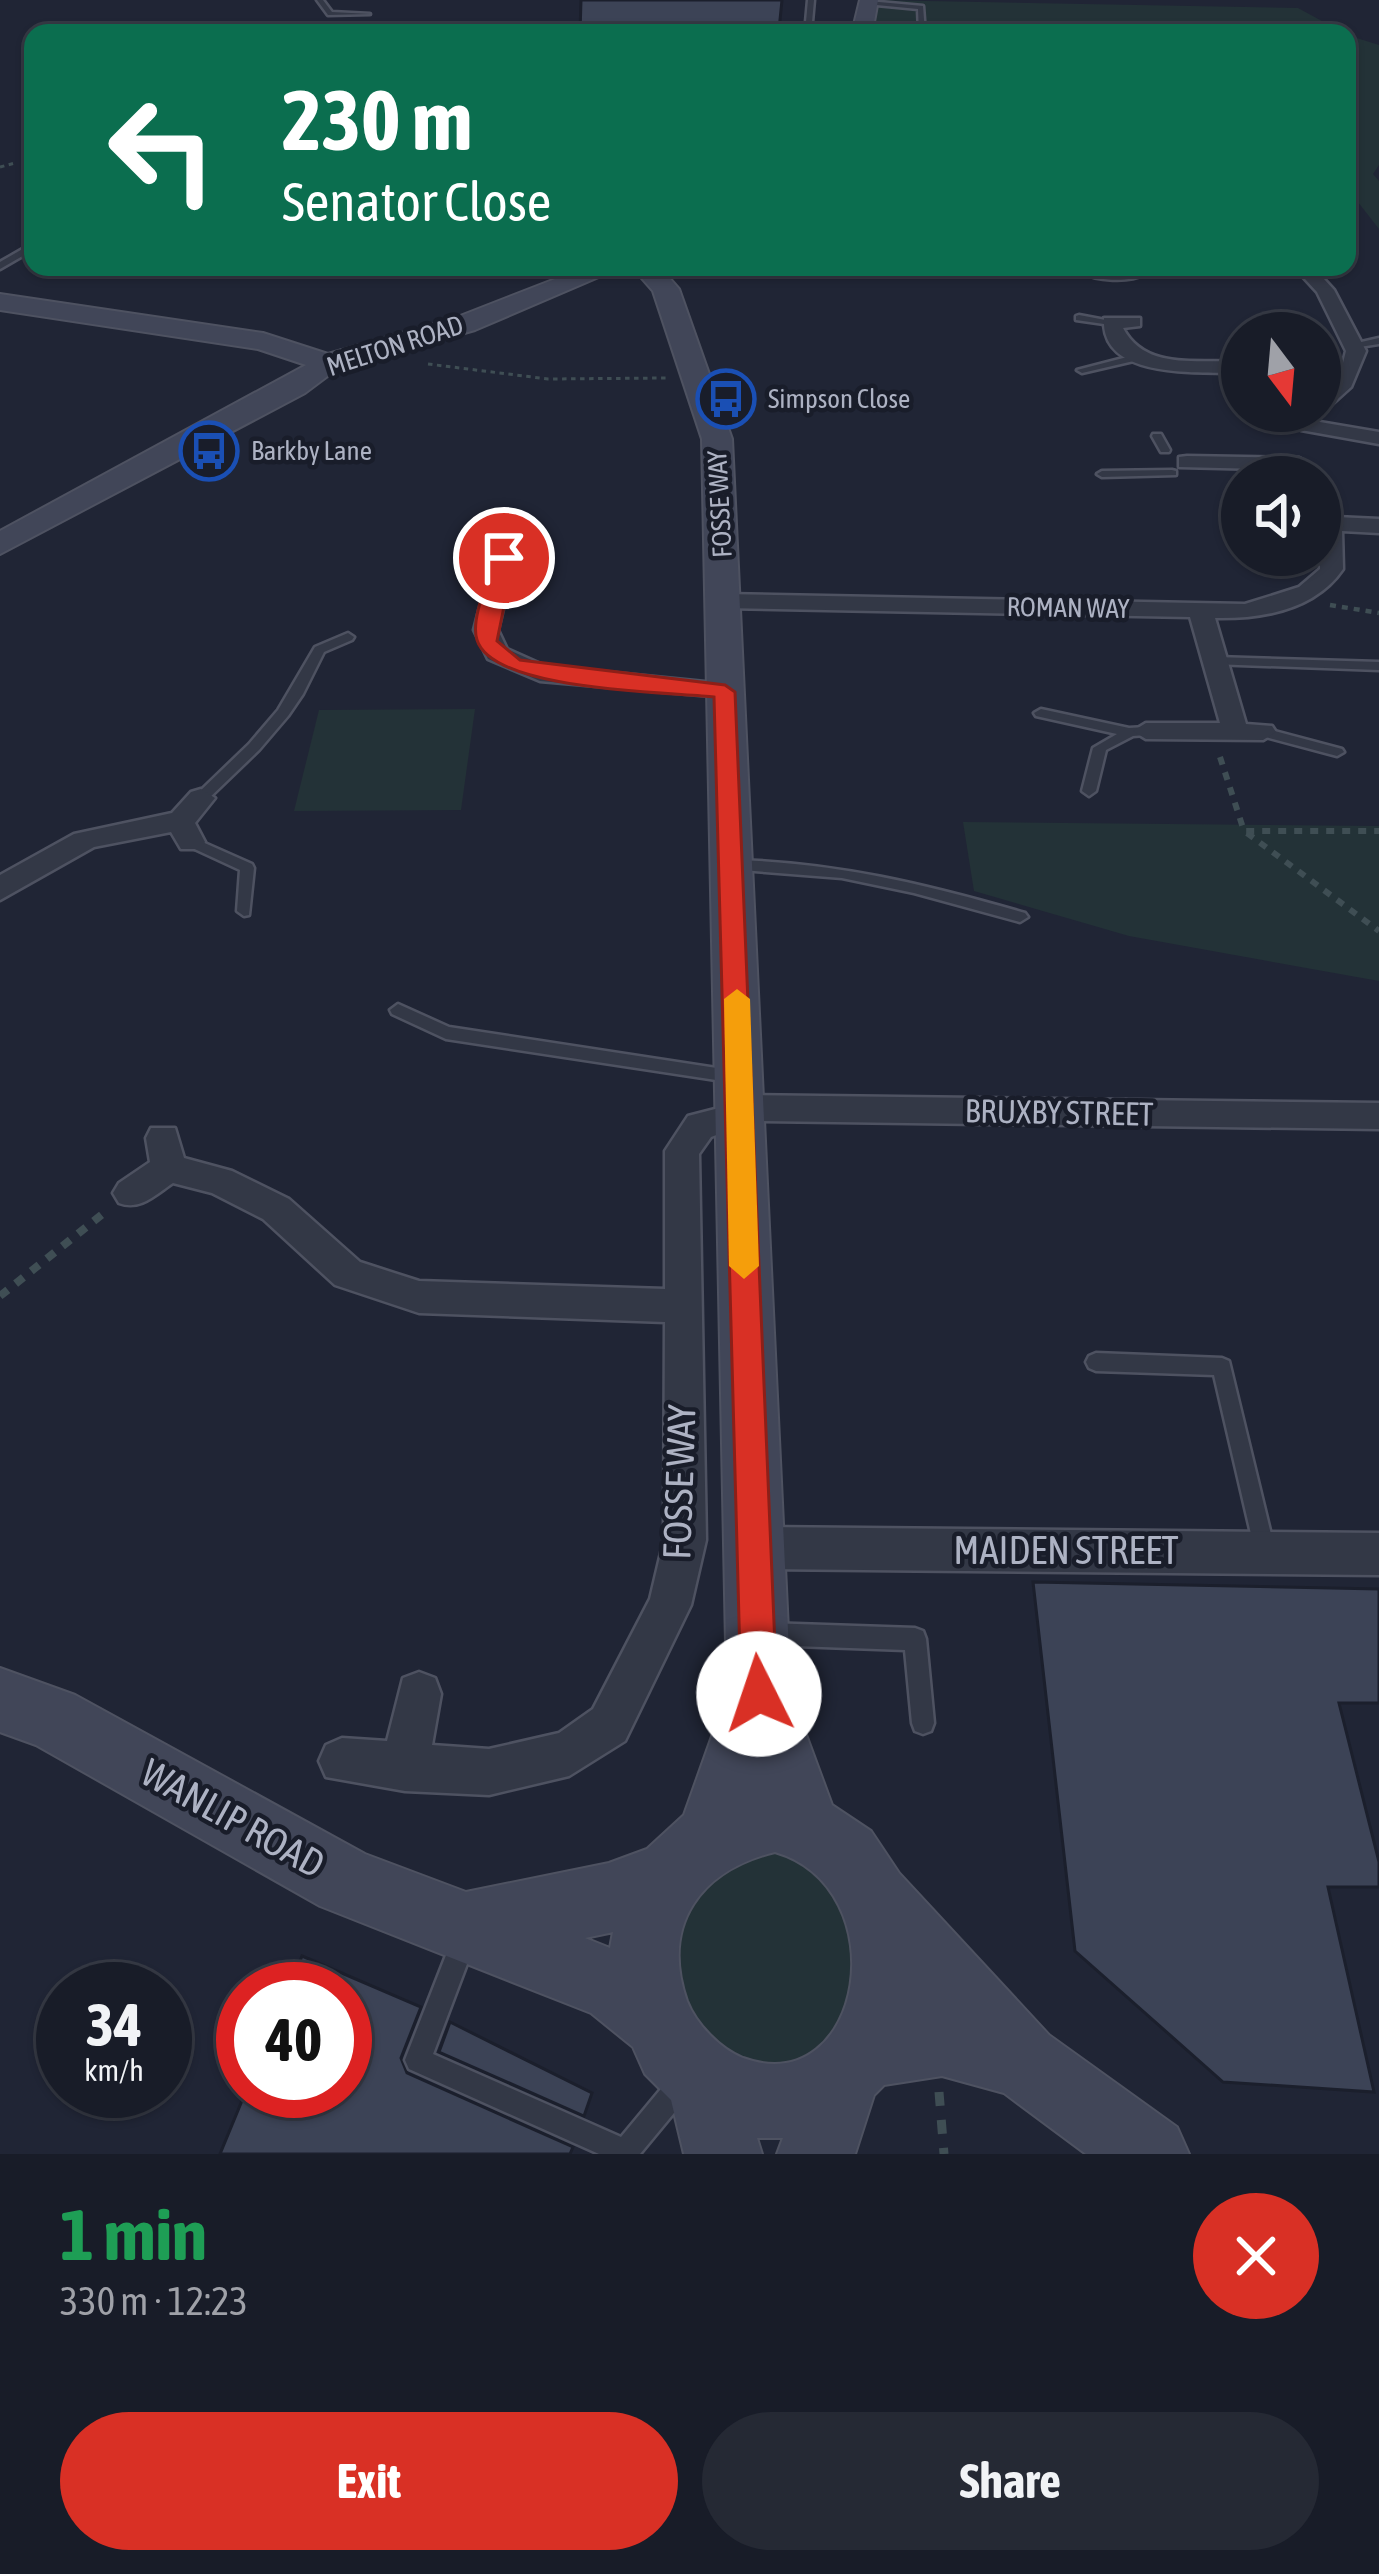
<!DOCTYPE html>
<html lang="en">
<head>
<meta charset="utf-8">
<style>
  :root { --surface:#181c28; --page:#252934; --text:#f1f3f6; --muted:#9fa1a8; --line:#363a45; --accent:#d93025 }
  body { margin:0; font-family:"Asap Condensed",sans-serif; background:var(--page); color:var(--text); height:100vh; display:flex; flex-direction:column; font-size:45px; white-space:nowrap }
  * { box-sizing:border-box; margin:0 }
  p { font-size:39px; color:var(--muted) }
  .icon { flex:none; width:66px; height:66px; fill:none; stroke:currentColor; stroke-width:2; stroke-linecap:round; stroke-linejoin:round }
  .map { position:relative; height:2154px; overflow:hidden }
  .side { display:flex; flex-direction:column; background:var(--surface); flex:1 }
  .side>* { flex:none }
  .hud { position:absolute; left:24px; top:24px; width:1332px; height:252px; border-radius:24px; box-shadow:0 3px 9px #0004,0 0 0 3px var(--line); background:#0b6e4f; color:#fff; overflow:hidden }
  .needle { width:78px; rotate:164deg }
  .controls { position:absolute; left:1221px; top:312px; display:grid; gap:24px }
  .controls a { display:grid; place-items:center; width:120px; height:120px; border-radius:50%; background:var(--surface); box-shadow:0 3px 9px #0004,0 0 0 3px var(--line); font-size:60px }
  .speed { position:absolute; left:36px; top:1962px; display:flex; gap:24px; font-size:60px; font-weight:700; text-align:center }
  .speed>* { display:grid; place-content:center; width:156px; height:156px; border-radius:50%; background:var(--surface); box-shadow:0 3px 9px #0004,0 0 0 3px var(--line); line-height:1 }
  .speed small { font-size:30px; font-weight:400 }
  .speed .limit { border:18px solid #d22; background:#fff; color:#111 }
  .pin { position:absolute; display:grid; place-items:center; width:102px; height:102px; color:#fff; margin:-51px; border:6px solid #fff; border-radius:50%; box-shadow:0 3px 12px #0007 }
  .me { position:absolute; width:132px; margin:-66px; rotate:356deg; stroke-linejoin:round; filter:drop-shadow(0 0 9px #0008) }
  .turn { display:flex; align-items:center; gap:42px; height:252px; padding:0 60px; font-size:54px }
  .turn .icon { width:156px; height:156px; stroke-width:2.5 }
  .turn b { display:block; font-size:84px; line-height:102px }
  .round { display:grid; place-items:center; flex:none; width:126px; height:126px; border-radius:63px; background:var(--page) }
  .headline { display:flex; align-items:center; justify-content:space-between; height:204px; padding:0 60px }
  h1 { font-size:72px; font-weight:700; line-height:90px; color:#1e9e55 }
  .action { display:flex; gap:24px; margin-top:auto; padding:24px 60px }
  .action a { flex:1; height:138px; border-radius:72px; background:var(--accent); color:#fff; font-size:48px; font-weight:700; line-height:138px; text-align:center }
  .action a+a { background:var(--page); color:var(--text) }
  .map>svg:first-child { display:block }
</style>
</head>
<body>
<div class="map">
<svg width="1379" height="2154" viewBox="0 0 1379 2154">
  <rect width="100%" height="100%" fill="#202535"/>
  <g fill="#233237">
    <polygon points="875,0 1298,8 1344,33 865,33"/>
    <polygon points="1347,35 1379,45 1379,165 1373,174 1379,181 1379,229 1347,188"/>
    <polygon points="475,709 461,810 294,811 319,710"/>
    <polygon points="963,822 1379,826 1379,981 1129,936 974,891"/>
    <polygon points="789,1847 853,1906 855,2011 800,2066 760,2071 711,2048 672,1980 685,1891 700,1871"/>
  </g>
  <g fill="#3c4356" stroke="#1b1f2c" stroke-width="3">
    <polygon points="581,0 782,0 779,30 698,24 696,33 580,33"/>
    <polygon points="1033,1582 1379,1589 1379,1703 1339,1703 1379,1862 1379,1887 1328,1887 1374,2092 1223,2082 1075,1951"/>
    <polygon points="302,1956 421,2007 401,2058 407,2073 573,2147 570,2154 220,2154 246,2091 345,2091 345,1989 289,1989"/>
    <polygon points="450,2022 592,2093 584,2116 439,2052"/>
  </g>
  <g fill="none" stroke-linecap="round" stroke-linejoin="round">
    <g stroke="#4e5261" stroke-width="5">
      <g id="lane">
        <polygon points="317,0 323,0 332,12 370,14 328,15"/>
        <polygon points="808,0 814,0 811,33 805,33"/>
        <polygon points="868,1 923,6 925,33 919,33 918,9 866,4"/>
        <polygon points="764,30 768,30 769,33 763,33"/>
        <polygon points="33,243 33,250 0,269 0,262"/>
        <polygon points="1079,315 1116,322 1111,325 1076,320 1076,316"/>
        <polygon points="1379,338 1379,344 1353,348 1348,345"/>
        <polygon points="1135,355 1140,358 1138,360 1082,373 1077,370"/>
        <polygon points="1153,434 1161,434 1170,450 1169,452 1161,452 1152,436"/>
        <polygon points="1172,470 1176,471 1176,475 1102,477 1097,474 1102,471"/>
        <polygon points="348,633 354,637 352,640 324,652 303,694 288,716 259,750 206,801 196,801 196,795 249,744 278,710 315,647"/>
        <polygon points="1216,657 1379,662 1379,670 1212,664 1210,661"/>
        <polygon points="1041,709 1129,728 1146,727 1153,731 1146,735 1133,736 1106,750 1096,791 1089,796 1082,791 1093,748 1117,734 1036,716 1034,713"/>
        <polygon points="1263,728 1342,749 1344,752 1337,756 1258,735 1256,732"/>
        <polygon points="191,837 252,864 254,868 249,915 244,916 237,911 240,870 186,845 184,842 186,839"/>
        <path d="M 733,860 C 834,862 929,885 1025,913 L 1028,917 L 1020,922 L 914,893 L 842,878 L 728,869 L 726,865 Z"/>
        <polygon points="398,1004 449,1027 736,1071 742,1072 744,1077 742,1082 736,1083 446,1039 392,1014 390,1010"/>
        <polygon points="1096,1353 1222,1358 1229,1361 1275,1551 1272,1558 1265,1561 1258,1558 1255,1551 1214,1375 1096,1371 1089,1368 1086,1362 1089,1356"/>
        <polygon points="767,1623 915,1628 923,1631 926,1639 934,1723 931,1731 923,1734 915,1731 912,1723 905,1650 767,1645 759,1642 756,1634 759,1626"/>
        <polygon points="464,1928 473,1931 476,1940 433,2054 621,2137 675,2072 684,2068 693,2072 697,2081 693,2090 640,2154 599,2154 409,2069 405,2060 452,1940 455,1931"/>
      </g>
    </g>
    <g stroke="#4e5261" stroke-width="5">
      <g id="street">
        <path d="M 1088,267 L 1135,269 L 1144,274 C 1130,283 1095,281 1081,272 Z"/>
        <polygon points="1294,267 1313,267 1334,290 1366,351 1351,387 1320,415 1311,411 1320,411 1320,397 1340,375 1346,351 1317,292"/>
        <path d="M 1104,318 L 1140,318 L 1140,326 L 1123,328 C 1146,372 1200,358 1242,362 L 1242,374 C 1202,370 1100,382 1104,318 Z"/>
        <polygon points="1308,420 1379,432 1379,444 1301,430 1301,422"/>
        <polygon points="1187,456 1299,458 1310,464 1299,470 1179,467 1179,457"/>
        <path d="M 1320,500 L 1328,502 L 1336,517 L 1379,519 L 1379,533 L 1342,531 L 1343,569 C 1315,610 1262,619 1215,618 L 1246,724 L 1272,726 L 1276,732 L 1263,740 L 1146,739 L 1133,731 L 1146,723 L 1220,723 L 1190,617 L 723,608 L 711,601 L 723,594 L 1245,604 L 1299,587 L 1320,569 Z"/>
        <polygon points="513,515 524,522 498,630 507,649 545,666 725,684 734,686 734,698 540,681 488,659 474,630 502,522"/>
        <polygon points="201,789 215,798 195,823 205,842 201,849 181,849 171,832 94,847 0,900 0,875 74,834 172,813 191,792"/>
        <path d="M 739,1095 L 1379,1103 L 1379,1129 L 754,1121 L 711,1137 L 699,1154 L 706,1540 L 691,1605 L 625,1741 L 569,1776 L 489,1795 L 405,1791 L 326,1777 L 319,1761 L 326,1745 L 342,1738 L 387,1741 L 403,1678 L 419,1672 L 435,1678 L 441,1694 L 432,1745 L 489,1749 L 559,1733 L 593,1709 L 650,1599 L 664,1540 L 665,1322 L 419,1313 L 335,1285 L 263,1219 L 212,1193 L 173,1183 C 155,1195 140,1211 119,1203 L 113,1193 L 119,1183 L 150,1162 L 146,1138 L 151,1128 L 175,1128 L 184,1158 L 232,1171 L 289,1199 L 360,1262 L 419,1281 L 665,1289 L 665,1151 L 688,1116 L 723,1107 L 727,1099 Z"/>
        <polygon points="752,1527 1379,1533 1379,1575 752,1569 737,1563 731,1548 737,1533"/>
      </g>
    </g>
    <g stroke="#4e5261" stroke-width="4">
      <g id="secondary">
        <polygon points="860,0 878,0 872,33 852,33"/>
        <polygon points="586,267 622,267 475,330 337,369 305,393 0,554 0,531 306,365 258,349 0,310 0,294 263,333 328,354 455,318"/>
        <path d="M 632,267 L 660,267 L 679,289 L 732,439 L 791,1694 L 832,1805 L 871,1831 L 899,1873 L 1049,2035 L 1177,2127 L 1189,2154 L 1086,2154 L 1004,2093 L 942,2076 L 884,2085 L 874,2095 L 855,2154 L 777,2154 L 783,2138 L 757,2138 L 762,2154 L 684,2154 L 671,2100 L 645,2074 L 633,2047 L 591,2013 L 320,1906 L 36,1745 L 0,1732 L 0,1668 L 75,1695 L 365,1854 L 466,1892 L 609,1863 L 647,1849 L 684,1815 L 727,1694 L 702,439 L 653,291 ZM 775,1852 C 898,1888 864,2102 743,2058 C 720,2049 696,2024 687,2001 C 660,1923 702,1870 775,1852 ZM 613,1932 L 610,1948 L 585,1938 L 609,1933 Z"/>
      </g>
    </g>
    <g stroke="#3f4e54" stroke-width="3" stroke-dasharray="4.5 4.5" stroke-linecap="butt">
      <polyline points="0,167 15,163"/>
      <polyline points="428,364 548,379 666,378"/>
    </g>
    <polyline stroke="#3f4e54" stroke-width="4.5" stroke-dasharray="6 6" stroke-linecap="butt" points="1330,605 1379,613"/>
    <g stroke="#3f4e54" stroke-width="6" stroke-dasharray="8 8" stroke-linecap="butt">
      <polyline points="1220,757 1244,831 1379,831"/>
      <polyline points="1247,833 1379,931"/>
    </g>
    <polyline stroke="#3f4e54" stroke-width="8" stroke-dasharray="10 10" stroke-linecap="butt" points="0,1296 105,1212"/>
    <polyline stroke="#3f4e54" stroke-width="9" stroke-dasharray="14 14" stroke-linecap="butt" points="939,2092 944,2154"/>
    <use href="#lane" fill="#333846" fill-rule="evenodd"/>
    <use href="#street" fill="#333846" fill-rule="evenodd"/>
    <use href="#secondary" fill="#414658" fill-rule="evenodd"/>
  </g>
  <path fill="#d93025" stroke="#8d1f18" stroke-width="3" d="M 504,553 L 514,558 L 497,641 L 520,660 L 725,685 L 735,692 L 777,1694 L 772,1707 L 759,1712 L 746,1707 L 741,1694 L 714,697 C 667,692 493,691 477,640 C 470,619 489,579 495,558 Z"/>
  <polygon fill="#f59e0b" points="737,989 750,999 759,1266 744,1279 729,1266 724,999"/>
  <defs>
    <g id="bus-ring" transform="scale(3)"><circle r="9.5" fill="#191d2a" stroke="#1a4fb4" stroke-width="1.5"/><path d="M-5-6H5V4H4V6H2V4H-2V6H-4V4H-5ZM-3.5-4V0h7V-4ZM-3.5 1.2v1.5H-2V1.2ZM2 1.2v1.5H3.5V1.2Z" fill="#1a4fb4"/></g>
  </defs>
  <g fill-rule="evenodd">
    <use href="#bus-ring" x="726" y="399"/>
    <use href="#bus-ring" x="209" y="451"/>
  </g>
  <g text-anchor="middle" stroke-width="9" stroke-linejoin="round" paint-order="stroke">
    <g font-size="27" fill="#adb2c3" stroke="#191d2a">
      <text transform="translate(395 346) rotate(-18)" y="9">MELTON ROAD</text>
      <text transform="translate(720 504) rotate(-93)" y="9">FOSSE WAY</text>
      <text transform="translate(1068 608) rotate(1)" y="9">ROMAN WAY</text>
    </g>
    <g font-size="27" fill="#adb2c3" stroke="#191d2a" text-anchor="start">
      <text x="768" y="408">Simpson Close</text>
      <text x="251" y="460">Barkby Lane</text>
    </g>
    <g font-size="33" fill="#adb2c3" stroke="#191d2a">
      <text transform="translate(1059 1112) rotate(1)" y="12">BRUXBY STREET</text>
    </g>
    <g font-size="39" fill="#adb2c3" stroke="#191d2a">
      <text transform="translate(679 1482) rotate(-88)" y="14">FOSSE WAY</text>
      <text x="1066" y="1564">MAIDEN STREET</text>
      <text transform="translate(233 1818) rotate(29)" y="14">WANLIP ROAD</text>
    </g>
  </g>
</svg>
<div class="controls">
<a><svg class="needle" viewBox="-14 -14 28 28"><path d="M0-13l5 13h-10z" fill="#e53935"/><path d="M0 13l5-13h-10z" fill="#9fa1a8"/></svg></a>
<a><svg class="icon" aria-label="sound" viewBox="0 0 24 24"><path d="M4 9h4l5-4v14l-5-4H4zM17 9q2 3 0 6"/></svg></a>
</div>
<div class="speed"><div>34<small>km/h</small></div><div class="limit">40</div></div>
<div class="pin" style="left:504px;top:558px;background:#d93025"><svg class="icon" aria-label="arrive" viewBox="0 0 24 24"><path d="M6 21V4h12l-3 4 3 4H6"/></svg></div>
<svg class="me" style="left:759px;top:1694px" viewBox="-20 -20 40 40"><circle r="19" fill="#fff"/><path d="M0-13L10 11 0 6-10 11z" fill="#d93025"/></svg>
<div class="hud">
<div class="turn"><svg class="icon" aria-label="left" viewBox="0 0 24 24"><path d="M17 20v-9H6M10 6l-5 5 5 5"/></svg><div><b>230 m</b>Senator Close</div></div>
</div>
</div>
<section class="side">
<div class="headline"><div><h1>1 min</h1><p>330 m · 12:23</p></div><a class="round" style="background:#d93025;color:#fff"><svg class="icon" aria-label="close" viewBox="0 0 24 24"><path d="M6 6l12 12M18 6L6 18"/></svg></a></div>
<div class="action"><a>Exit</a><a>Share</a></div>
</section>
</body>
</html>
